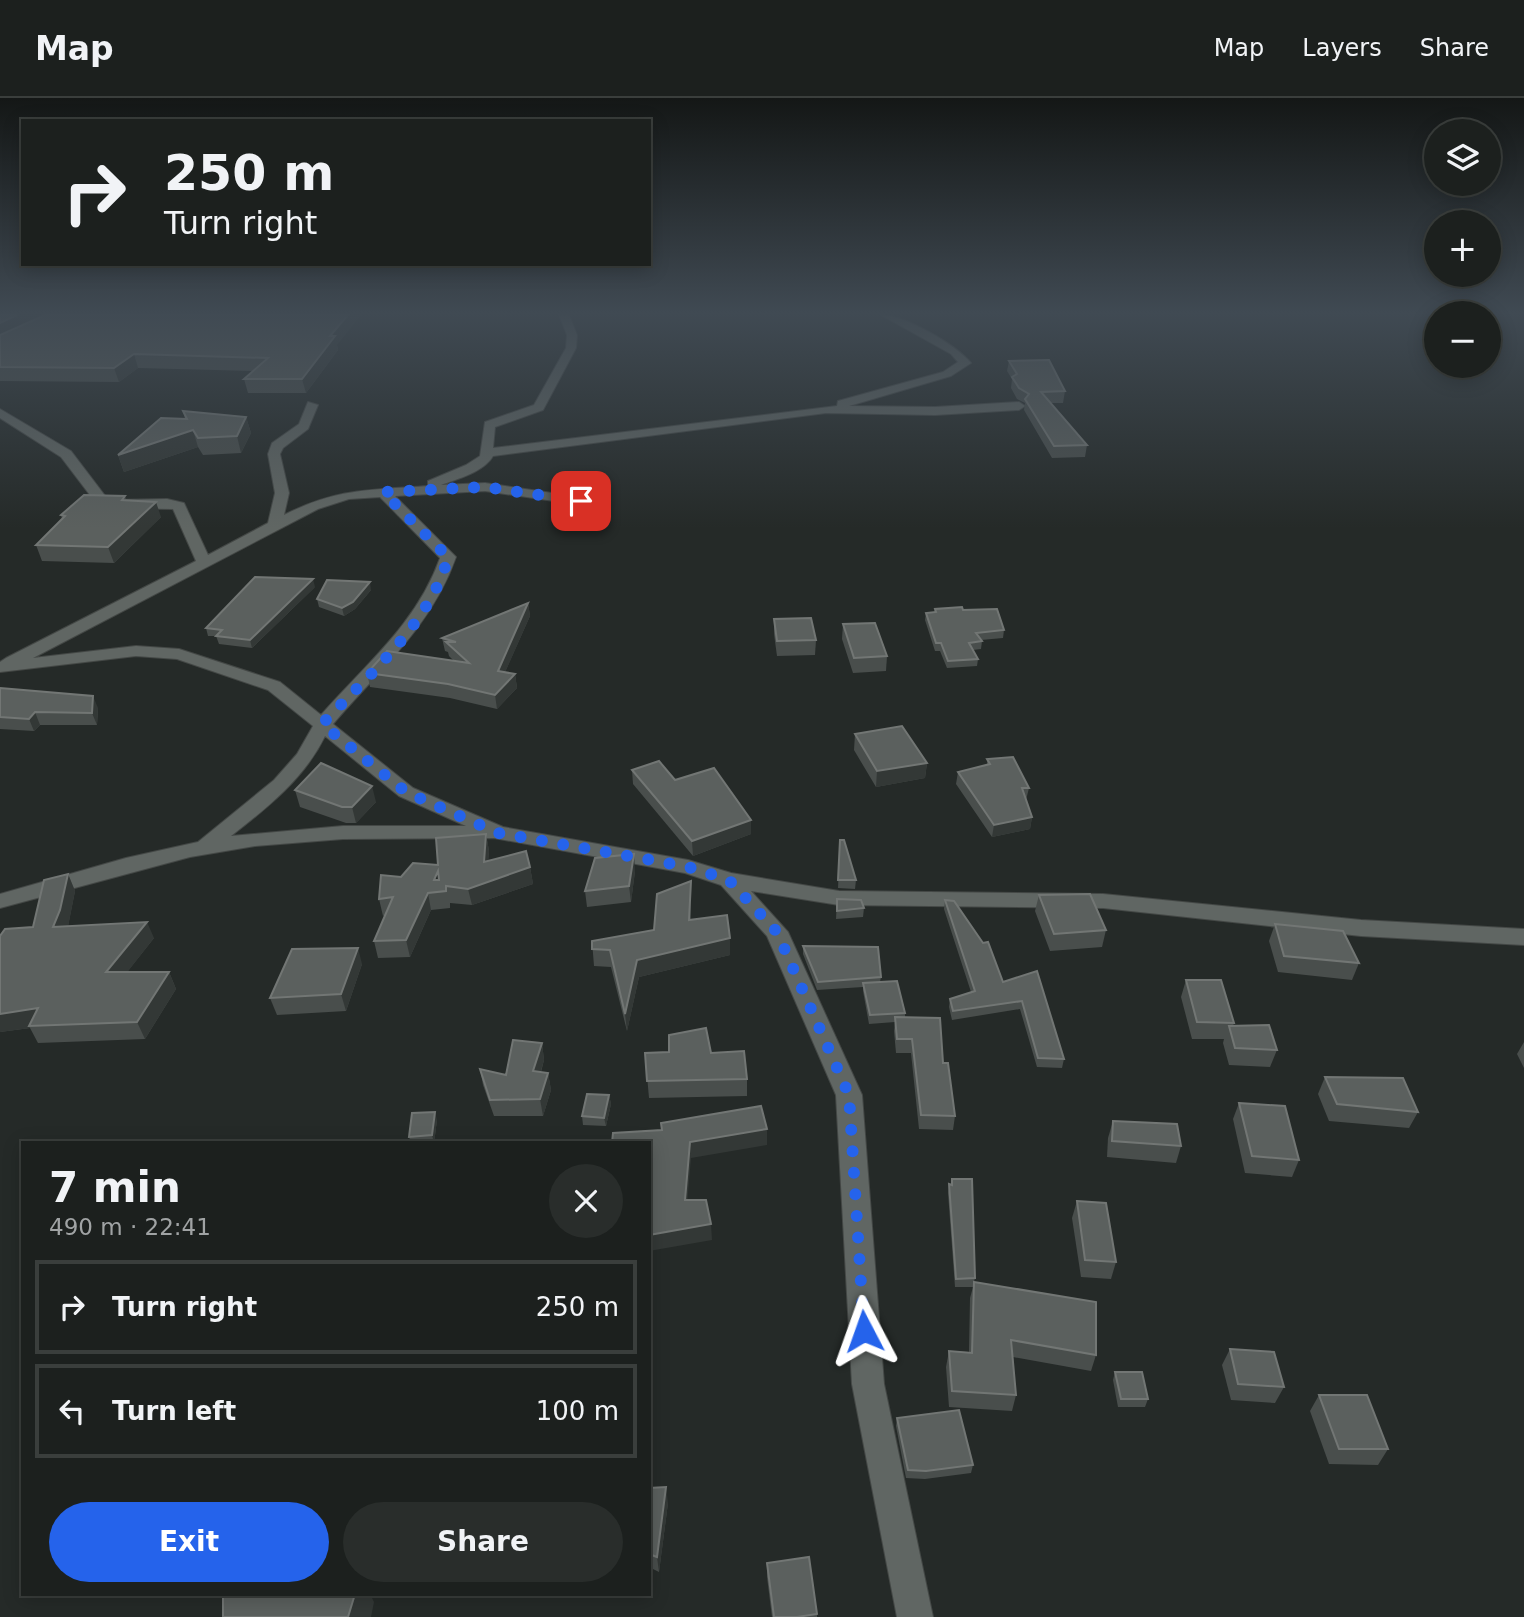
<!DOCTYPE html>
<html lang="en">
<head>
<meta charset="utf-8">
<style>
  :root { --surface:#1c201e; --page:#292d2b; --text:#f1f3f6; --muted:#a0a3a4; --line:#3a3e3c; --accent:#2563eb }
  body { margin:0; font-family:"DejaVu Sans",sans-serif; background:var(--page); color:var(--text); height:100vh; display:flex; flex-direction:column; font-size:26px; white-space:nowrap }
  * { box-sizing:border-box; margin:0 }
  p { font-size:23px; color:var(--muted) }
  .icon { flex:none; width:38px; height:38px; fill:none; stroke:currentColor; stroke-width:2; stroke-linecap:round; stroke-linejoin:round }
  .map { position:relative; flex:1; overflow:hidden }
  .details { position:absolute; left:21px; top:1043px; width:630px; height:455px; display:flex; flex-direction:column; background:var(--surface); border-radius:0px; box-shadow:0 4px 18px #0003,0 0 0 2px var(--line) }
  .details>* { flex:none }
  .banner { position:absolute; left:21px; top:21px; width:630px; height:147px; border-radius:0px; box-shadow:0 4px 18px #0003,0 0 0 2px var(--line); background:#1c201e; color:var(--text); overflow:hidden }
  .controls { position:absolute; left:1424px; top:21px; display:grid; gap:14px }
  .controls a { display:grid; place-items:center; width:77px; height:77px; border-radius:50%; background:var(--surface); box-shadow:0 4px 18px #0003,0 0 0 2px var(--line); font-size:35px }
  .pin { position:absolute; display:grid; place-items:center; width:60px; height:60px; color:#fff; margin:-30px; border-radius:14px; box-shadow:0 4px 10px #0006 }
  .me { position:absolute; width:77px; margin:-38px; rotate:356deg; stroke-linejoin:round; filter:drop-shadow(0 0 5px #0008) }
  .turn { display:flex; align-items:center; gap:24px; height:147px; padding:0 28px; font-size:32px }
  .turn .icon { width:91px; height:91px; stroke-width:2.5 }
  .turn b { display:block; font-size:49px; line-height:60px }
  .round { display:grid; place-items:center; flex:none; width:74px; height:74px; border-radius:37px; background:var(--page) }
  .head { display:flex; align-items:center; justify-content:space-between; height:119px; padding:0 28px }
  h1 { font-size:42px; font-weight:700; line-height:52px }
  .primary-button { display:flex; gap:14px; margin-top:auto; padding:14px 28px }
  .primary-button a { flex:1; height:80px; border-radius:42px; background:var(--accent); color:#fff; font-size:28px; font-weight:700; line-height:80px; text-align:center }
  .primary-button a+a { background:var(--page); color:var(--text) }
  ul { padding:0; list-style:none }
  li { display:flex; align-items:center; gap:21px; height:94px; margin:0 14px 10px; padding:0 14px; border:4px solid var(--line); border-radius:0px }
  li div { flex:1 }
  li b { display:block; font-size:26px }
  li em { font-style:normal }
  header { display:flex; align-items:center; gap:42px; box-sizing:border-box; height:98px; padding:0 35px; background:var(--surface); border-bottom:2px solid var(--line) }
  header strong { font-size:33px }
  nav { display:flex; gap:38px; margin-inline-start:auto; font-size:24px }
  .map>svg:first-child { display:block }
</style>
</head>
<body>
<header>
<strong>Map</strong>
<nav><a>Map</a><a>Layers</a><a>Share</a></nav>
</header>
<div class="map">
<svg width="1524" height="1519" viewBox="0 0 1524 1519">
  <rect width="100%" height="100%" fill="#252a28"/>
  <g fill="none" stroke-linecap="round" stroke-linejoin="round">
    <g stroke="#444846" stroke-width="2">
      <path id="street" d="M 559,217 L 569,217 L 577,237 L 576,250 L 543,312 L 495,329 L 493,350 L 837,308 L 838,303 L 943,274 L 958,264 L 951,256 L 881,217 C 905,217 955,246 971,265 L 951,278 L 849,308 L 935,309 L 1019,304 L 1025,308 L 1019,312 L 935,317 L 826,315 L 493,358 C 484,374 457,381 441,387 L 485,385 L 586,400 L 588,403 L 581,407 L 485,393 L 395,398 L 456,459 C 432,528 379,572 333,626 L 413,690 L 503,729 L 688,762 L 731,775 L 839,793 L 1103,796 L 1361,822 L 1524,831 L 1524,847 L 1361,838 L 1103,810 L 839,807 L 751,793 L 788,834 L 862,997 L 884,1286 L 933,1519 L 897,1519 L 852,1286 L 836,997 L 767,838 L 721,787 L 685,775 L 494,740 L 343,741 L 255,748 L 190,759 L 0,810 L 0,796 L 126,760 L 198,744 L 274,682 L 297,656 L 313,628 L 268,592 L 177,561 L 136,558 L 0,574 L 0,564 L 6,560 L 196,463 L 173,411 L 113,410 L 96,405 L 61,359 L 0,320 L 0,311 L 71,353 L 106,399 L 114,402 L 167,401 L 184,405 L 208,457 L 268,425 L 275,395 L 268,356 L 272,345 L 299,326 L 308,304 L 318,307 L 308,331 L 283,350 L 280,356 L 289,395 L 284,417 C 337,390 371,392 428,388 L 428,383 L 466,367 L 480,358 L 485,324 L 534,307 L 566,250 L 567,237 ZM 380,399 L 440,460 C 417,525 366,566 321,617 L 280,584 L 179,551 L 136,548 L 33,560 L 318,411 L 349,401 ZM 325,638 L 399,698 L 466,728 L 343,728 L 231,738 C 268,709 304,681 325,638 Z"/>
    </g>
    <use href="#street" fill="#606663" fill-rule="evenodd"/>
  </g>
  <g fill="#494e4c" fill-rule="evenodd">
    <polygon points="0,217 337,247 338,252 306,295 248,295 244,281 253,273 138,270 119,284 0,283"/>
    <polygon points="1009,263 1065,293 1063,305 1050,305 1087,347 1085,359 1052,360 1024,312 1025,305 1017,301 1011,290 1012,281 1007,273"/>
    <polygon points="183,313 246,319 251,335 241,355 203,357 198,349 124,374 118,357 185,321"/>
    <polygon points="125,398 126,402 161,419 114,465 42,463 36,447 62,421 61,417"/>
    <polygon points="315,489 252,550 219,546 216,538 208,538 206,530"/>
    <polygon points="371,492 355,511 344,518 319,509 317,501"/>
    <polygon points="528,505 530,518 505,574 515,576 517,590 497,611 450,600 370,589 367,575 454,563 449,558 448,554 445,553 442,540"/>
    <polygon points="935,511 963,512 1004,532 1003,540 981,542 982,543 981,551 973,552 978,561 977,568 947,570 940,553 935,553 925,522 926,515 934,514"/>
    <polygon points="774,521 816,542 815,557 777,558 774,536"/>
    <polygon points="843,526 887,558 886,573 853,575 842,541"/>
    <polygon points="0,591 98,610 97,627 40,627 34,633 0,631"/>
    <polygon points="855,636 927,665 925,680 876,689 854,652"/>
    <polygon points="987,661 1029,690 1026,702 1032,719 1030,731 992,739 956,686 958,674 987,667"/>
    <polygon points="632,672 675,682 751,736 693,758 633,686"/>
    <polygon points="295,692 376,704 356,725 346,725 300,709"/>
    <path d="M 486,736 L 489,753 L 488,763 L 530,769 L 533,786 L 472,807 L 450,805 L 450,810 L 431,812 L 410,859 L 378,860 L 374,843 L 385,817 L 383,818 L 379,801 L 438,767 ZM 438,773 L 439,782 L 434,782 Z"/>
    <polygon points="840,742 856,782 855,791 838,790"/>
    <polygon points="635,773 631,804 587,809 585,793"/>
    <polygon points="68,776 75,793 68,828 154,840 127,874 169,874 176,891 145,941 38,945 30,930 0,934 33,829"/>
    <polygon points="691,783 691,822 730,857 639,879 627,933 611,869 594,868 592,843 654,832"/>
    <polygon points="1039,797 1106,832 1102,849 1050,853 1035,813"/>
    <polygon points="837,801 864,810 863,819 836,821"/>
    <polygon points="945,802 1003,884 1037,873 1064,961 1062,970 1037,969 1020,911 952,922 949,909 950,901 971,894 944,811"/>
    <polygon points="1275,826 1359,865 1352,882 1278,874 1269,843"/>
    <polygon points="803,848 881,879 880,884 905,915 905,919 943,965 955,1018 953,1032 919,1031 911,955 896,955 894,933 895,924 869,926 863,893 863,889 817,892 803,856"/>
    <polygon points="362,866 346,913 277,917 270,900"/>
    <polygon points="1186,882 1234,925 1233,928 1277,952 1270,969 1229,967 1223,945 1224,941 1192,941 1181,899"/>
    <polygon points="1524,944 1524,970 1517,956"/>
    <polygon points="542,945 544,962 541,974 548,975 551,992 543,1018 494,1018 483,987 480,971 506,977"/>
    <polygon points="645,955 711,955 747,981 747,998 649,1000"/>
    <polygon points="1325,979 1418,1014 1409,1030 1329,1023 1318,996"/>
    <polygon points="609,997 611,1006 606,1028 583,1027 582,1018"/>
    <polygon points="1239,1005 1299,1062 1292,1079 1245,1075 1233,1021"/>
    <polygon points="437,1022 434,1045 411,1045 409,1039"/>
    <polygon points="1113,1023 1181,1048 1176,1065 1107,1059 1108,1040"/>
    <polygon points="952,1081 975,1180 974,1184 1096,1257 1091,1273 1013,1259 1016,1297 1012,1313 949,1309 946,1269 949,1253 969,1254 970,1200 973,1189 955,1189 948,1095 949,1086 951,1086"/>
    <polygon points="1077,1103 1116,1164 1111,1181 1081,1179 1072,1120"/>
    <polygon points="1230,1251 1284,1289 1275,1305 1231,1302 1222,1267"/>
    <polygon points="1115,1274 1148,1301 1145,1309 1118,1309 1113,1282"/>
    <polygon points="1319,1297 1388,1351 1378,1367 1329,1366 1310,1313"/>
    <polygon points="897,1320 973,1367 971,1375 925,1381 906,1380 896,1328"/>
    <polygon points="649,1390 668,1405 659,1474 649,1469"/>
    <polygon points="767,1465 817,1516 817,1519 772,1519 767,1479"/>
  </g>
  <g fill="#333836">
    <polygon points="17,217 53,217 0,240 0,225"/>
    <polygon points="348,217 361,217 337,247 338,252 306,295 302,281 330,238"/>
    <polygon points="134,256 138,270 119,284 114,270"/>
    <polygon points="246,319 251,335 241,355 237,338"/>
    <polygon points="193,332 198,349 124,374 118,357"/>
    <polygon points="156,404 161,419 114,465 108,449"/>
    <polygon points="313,481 315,489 252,550 250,542"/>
    <polygon points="370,484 371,492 355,511 344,518 342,510"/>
    <polygon points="528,505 530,518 500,586 498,573"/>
    <polygon points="515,576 517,590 497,611 495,597"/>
    <polygon points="93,598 98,610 97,627 92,615"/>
    <polygon points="35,614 40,627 34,633 29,621"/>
    <polygon points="927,665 925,680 876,689 877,673"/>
    <polygon points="372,688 376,704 356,725 352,709"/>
    <polygon points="1032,719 1030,731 992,739 994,727"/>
    <polygon points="751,722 751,736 693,758 692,743"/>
    <polygon points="486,736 489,753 487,780 484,764"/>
    <polygon points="634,756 635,773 631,804 629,788"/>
    <polygon points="530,769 533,786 472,807 468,791"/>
    <polygon points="68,776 75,793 68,829 53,829"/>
    <polygon points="691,783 691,800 690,839 689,822"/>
    <polygon points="428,795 431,812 410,859 406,842"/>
    <polygon points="147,824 154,840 114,891 106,874"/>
    <polygon points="730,840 730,857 639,879 627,933 625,916 637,862"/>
    <polygon points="358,850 362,866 346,913 341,896"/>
    <polygon points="169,874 176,891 145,941 137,924"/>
    <polygon points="38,910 29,928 30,930 0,934 0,916"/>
    <polygon points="542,945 544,962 536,990 533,973"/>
    <polygon points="548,975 551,992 543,1018 540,1001"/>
    <polygon points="609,997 611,1006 606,1028 604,1020"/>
    <polygon points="435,1014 437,1022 434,1045 432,1037"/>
    <polygon points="767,1031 767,1047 691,1060 686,1118 685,1102 690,1044"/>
    <polygon points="711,1126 712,1142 649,1153 649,1137"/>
    <polygon points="666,1389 668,1405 659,1474 657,1459"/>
    <polygon points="355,1496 370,1496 374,1504 371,1519 348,1519"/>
  </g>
  <g fill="#5b605e" stroke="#727674" stroke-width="2" fill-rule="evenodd">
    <polygon points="0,217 17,217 0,225"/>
    <polygon points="45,217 348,217 330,238 335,238 302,281 244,281 268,260 134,256 114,270 0,269 0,237"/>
    <polygon points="1049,262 1065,293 1041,294 1087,347 1054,348 1025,301 1029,296 1019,290 1012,279 1017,276 1009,263"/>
    <polygon points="183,313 246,319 237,338 198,340 193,332 118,357 161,320 187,321"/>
    <polygon points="84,397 125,398 122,402 156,404 108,449 36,447 65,418 61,417"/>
    <polygon points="255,479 313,481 250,542 216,538 222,532 206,530"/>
    <polygon points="327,482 370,484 353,504 342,510 317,501"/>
    <polygon points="528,505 498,573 515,576 495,597 448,586 367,575 387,553 469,565 446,544 456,544 442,540"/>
    <polygon points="962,509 963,512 997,511 1004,532 976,535 982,543 969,545 978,561 948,563 941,545 936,545 926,515 936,514 935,511"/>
    <polygon points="811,520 816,542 777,543 774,521"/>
    <polygon points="875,525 887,558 854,560 843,526"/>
    <polygon points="0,590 93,598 92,615 35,614 29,621 0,619"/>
    <polygon points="902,628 927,665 877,673 855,636"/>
    <polygon points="1013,659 1029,690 1022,690 1032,719 994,727 958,674 990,666 987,661"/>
    <polygon points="659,663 675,682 714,670 751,722 692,743 632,672"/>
    <polygon points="321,665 372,688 352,709 342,709 295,692"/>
    <path d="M 486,736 L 484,764 L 526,753 L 530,769 L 468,791 L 446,788 L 446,793 L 428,795 L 406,842 L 374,843 L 393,799 L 379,801 L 381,777 L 401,779 L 413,765 L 438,767 L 436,740 ZM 438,773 L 439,782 L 434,782 Z"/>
    <polygon points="840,742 844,742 856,782 838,782"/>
    <polygon points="634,756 629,788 585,793 595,760"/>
    <polygon points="68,776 60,812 53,829 147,824 106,874 169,874 137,924 29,928 38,910 0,916 0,838 5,831 33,829 44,782"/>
    <polygon points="691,783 689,822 727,817 730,840 637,862 625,916 610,852 592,851 592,843 654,832 657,796"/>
    <polygon points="1090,796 1106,832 1054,836 1039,797"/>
    <polygon points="837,801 861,802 864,810 837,813"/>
    <polygon points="945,802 954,803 983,845 988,844 1003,884 1037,873 1064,961 1038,960 1022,903 953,913 950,901 975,893"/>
    <polygon points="1275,826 1343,833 1359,865 1284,858"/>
    <polygon points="803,848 878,849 881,879 818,884"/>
    <polygon points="358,850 341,896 270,900 292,851"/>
    <polygon points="1186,882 1221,882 1234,925 1197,924"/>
    <polygon points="897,883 905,915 870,917 863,885"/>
    <polygon points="895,919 940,920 943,965 948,965 955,1018 921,1017 912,941 897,941"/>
    <polygon points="1269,927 1277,952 1235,950 1229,928"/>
    <polygon points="706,930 711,955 744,953 747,981 647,983 645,955 669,954 669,937"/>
    <polygon points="513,942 542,945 533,973 548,975 540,1001 490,1002 480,971 506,977"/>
    <polygon points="1325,979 1403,980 1418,1014 1337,1006"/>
    <polygon points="587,996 609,997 604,1020 582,1018"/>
    <polygon points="1239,1005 1285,1008 1299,1062 1252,1058"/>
    <polygon points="761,1008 767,1031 690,1044 685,1102 706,1102 711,1126 649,1137 649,1045 612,1045 613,1035 662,1032 661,1025"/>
    <polygon points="435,1014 432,1037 409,1039 412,1015"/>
    <polygon points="1113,1023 1177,1026 1181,1048 1112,1043"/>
    <polygon points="952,1081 972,1081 975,1180 956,1181 949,1086 952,1087"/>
    <polygon points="1077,1103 1106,1105 1116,1164 1085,1162"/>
    <polygon points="974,1184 1096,1204 1096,1257 1011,1242 1016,1297 952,1293 949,1253 972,1255"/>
    <polygon points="1230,1251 1274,1254 1284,1289 1238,1286"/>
    <polygon points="1115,1274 1142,1274 1148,1301 1121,1301"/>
    <polygon points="1319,1297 1367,1297 1388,1351 1339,1351"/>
    <polygon points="959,1312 973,1367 926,1373 908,1372 897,1320"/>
    <polygon points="666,1389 657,1459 649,1456 649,1390"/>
    <polygon points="809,1459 817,1516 797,1519 774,1519 767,1465"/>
    <polygon points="230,1496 355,1496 348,1519 223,1519 223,1497"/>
  </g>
  <linearGradient id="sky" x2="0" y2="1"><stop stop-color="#141716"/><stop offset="0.5" stop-color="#404a53"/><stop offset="1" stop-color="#404a53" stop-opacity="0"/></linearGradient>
  <rect width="1524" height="430" fill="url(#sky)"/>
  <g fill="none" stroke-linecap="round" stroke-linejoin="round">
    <path stroke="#2563eb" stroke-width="12" stroke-dasharray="0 21.6" d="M 581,403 L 485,389 L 383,394 L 448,459 C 432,523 366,580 322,626 L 406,694 L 498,735 L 646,761 L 688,769 L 729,782 L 777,834 L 849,997 L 864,1233"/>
  </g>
</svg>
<div class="controls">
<a><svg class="icon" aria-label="layers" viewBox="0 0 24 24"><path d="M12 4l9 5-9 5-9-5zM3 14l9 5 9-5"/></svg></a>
<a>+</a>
<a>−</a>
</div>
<div class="pin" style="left:581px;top:403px;background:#d93025"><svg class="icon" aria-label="arrive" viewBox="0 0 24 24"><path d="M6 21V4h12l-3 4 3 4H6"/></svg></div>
<svg class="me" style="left:864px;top:1233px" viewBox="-20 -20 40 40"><path d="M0-17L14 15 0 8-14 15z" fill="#2563eb" stroke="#fff" stroke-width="4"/></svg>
<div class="banner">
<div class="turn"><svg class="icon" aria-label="right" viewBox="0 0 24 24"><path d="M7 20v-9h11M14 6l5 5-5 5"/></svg><div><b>250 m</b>Turn right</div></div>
</div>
<section class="details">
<div class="head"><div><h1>7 min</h1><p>490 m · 22:41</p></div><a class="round"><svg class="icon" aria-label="close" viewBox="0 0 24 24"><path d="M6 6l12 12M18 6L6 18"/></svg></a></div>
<ul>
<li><svg class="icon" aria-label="right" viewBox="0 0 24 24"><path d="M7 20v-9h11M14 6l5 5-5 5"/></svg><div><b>Turn right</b></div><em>250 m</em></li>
<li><svg class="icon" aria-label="left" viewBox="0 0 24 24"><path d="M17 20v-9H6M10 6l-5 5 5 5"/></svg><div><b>Turn left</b></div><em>100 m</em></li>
</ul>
<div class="primary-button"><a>Exit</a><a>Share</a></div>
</section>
</div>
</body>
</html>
